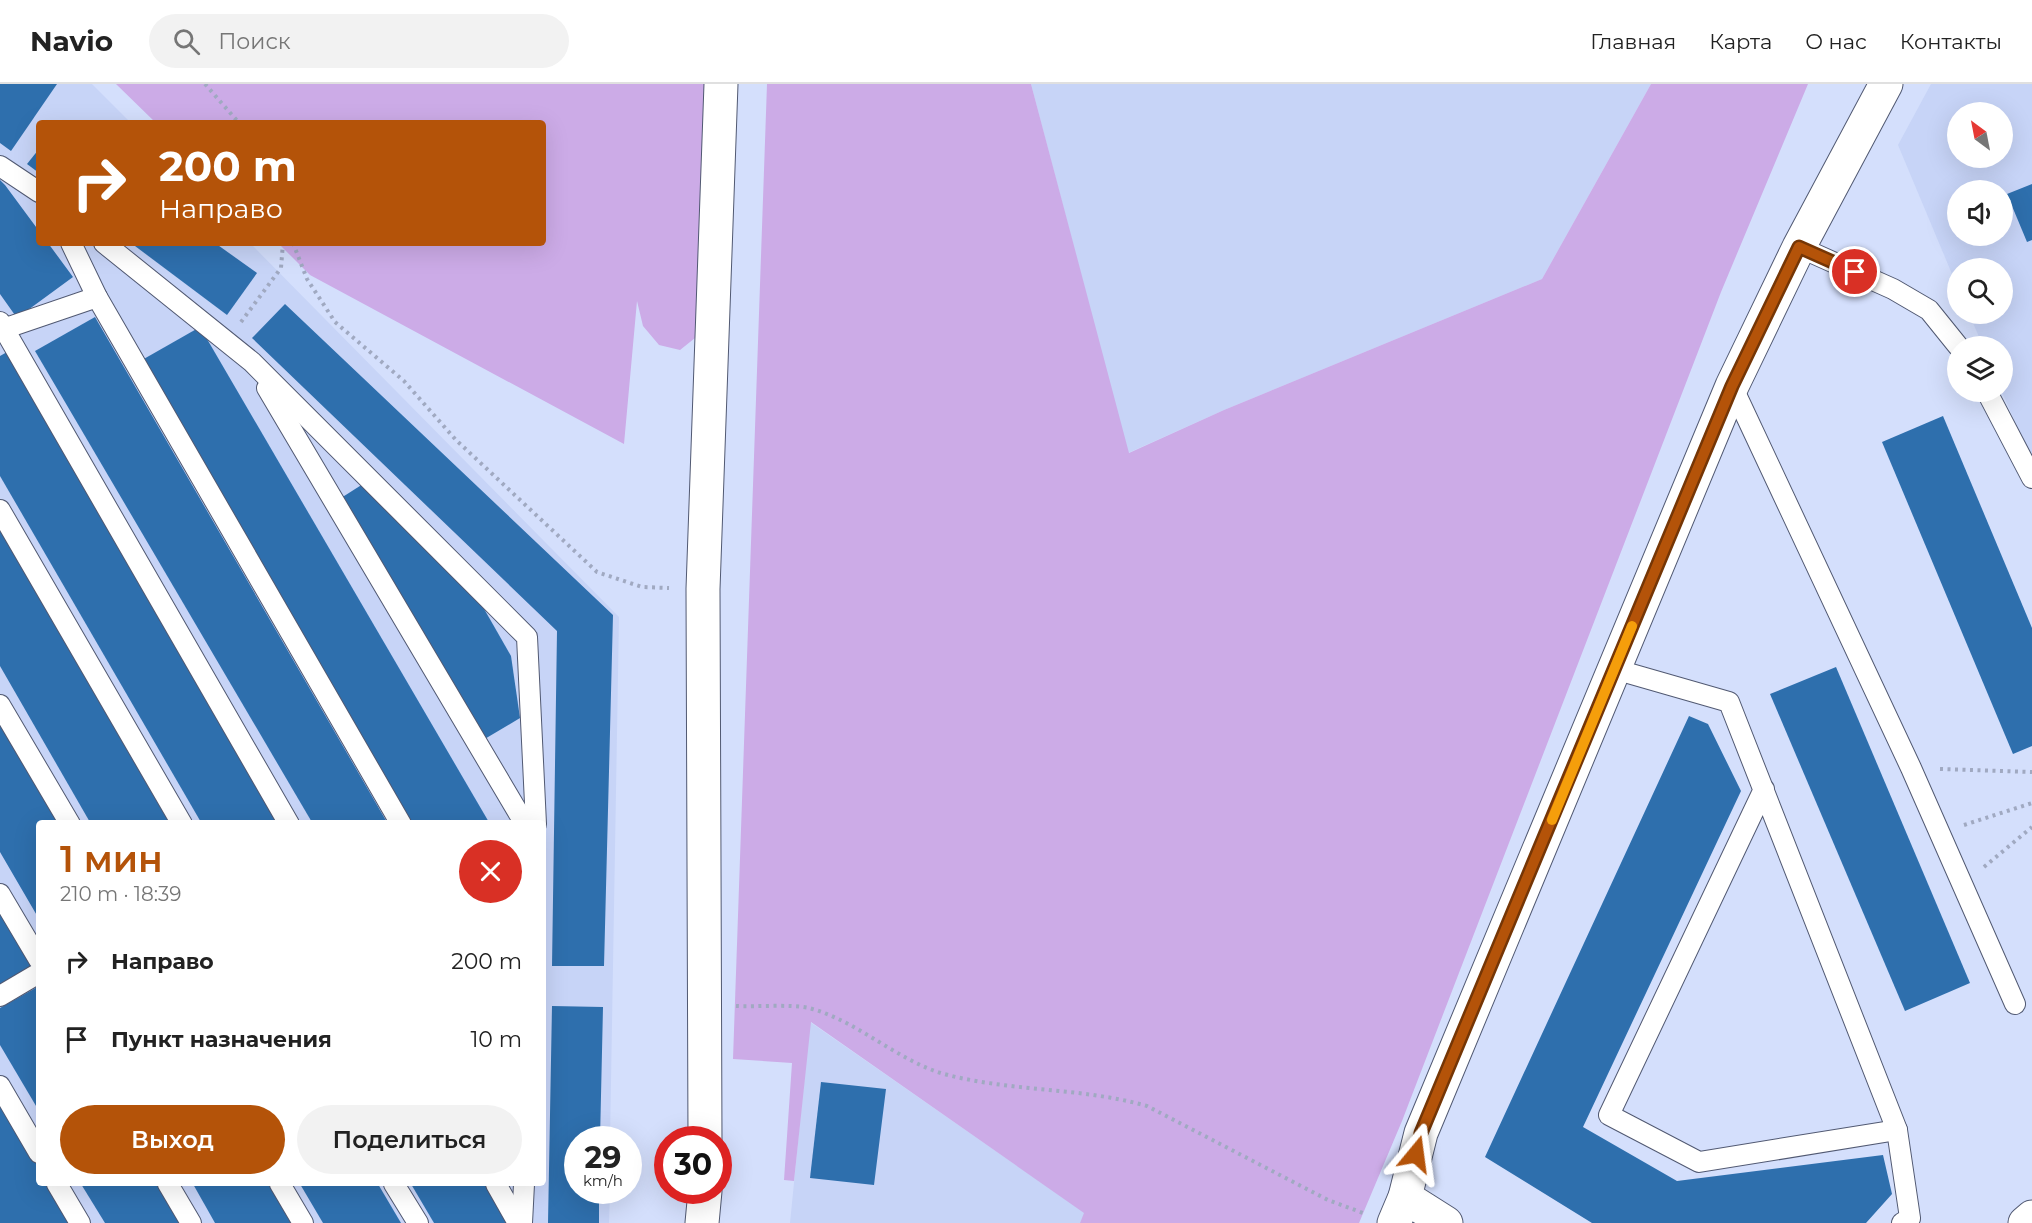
<!DOCTYPE html>
<html lang="ru">
<head>
<meta charset="utf-8">
<style>
  :root { --surface:#fff; --page:#f2f2f2; --text:#222; --muted:#767676; --line:#e0e0e0; --accent:#b45309 }
  body { margin:0; font-family:Montserrat,sans-serif; background:var(--page); color:var(--text); height:100vh; display:flex; flex-direction:column; font-size:22px; white-space:nowrap }
  * { box-sizing:border-box; margin:0 }
  p { font-size:20px; color:var(--muted) }
  .icon { flex:none; width:33px; height:33px; fill:none; stroke:currentColor; stroke-width:2; stroke-linecap:round; stroke-linejoin:round }
  .map { position:relative; flex:1; overflow:hidden }
  .panel { position:absolute; left:36px; top:736px; width:510px; height:366px; display:flex; flex-direction:column; background:var(--surface); border-radius:6px; box-shadow:0 6px 24px #0002 }
  .panel>* { flex:none }
  .top-card { position:absolute; left:36px; top:36px; width:510px; height:126px; border-radius:6px; box-shadow:0 6px 24px #0002; background:#b45309; color:#fff; overflow:hidden }
  .needle { width:39px; rotate:328deg }
  .fabs { position:absolute; left:1947px; top:18px; display:grid; gap:12px }
  .fabs a { display:grid; place-items:center; width:66px; height:66px; border-radius:50%; background:var(--surface); box-shadow:0 6px 24px #0002; font-size:30px }
  .speed { position:absolute; left:564px; top:1042px; display:flex; gap:12px; font-size:30px; font-weight:700; text-align:center }
  .speed>* { display:grid; place-content:center; width:78px; height:78px; border-radius:50%; background:var(--surface); box-shadow:0 6px 24px #0002; line-height:1 }
  .speed small { font-size:15px; font-weight:400 }
  .speed .limit { border:9px solid #d22; background:#fff; color:#111 }
  .pin { position:absolute; display:grid; place-items:center; width:51px; height:51px; color:#fff; margin:-26px; border:3px solid #fff; border-radius:50%; box-shadow:0 2px 6px #0007 }
  .me { position:absolute; width:66px; margin:-33px; rotate:16deg; stroke-linejoin:round; filter:drop-shadow(0 0 4px #0008) }
  .turn { display:flex; align-items:center; gap:21px; height:126px; padding:0 24px; font-size:27px }
  .turn .icon { width:78px; height:78px; stroke-width:2.5 }
  .turn b { display:block; font-size:42px; line-height:51px }
  .round { display:grid; place-items:center; flex:none; width:63px; height:63px; border-radius:32px; background:var(--page) }
  .headline { display:flex; align-items:center; justify-content:space-between; height:102px; padding:0 24px }
  h1 { font-size:36px; font-weight:600; line-height:45px; color:var(--accent) }
  .primary-button { display:flex; gap:12px; margin-top:auto; padding:12px 24px }
  .primary-button a { flex:1; height:69px; border-radius:36px; background:var(--accent); color:#fff; font-size:24px; font-weight:600; line-height:69px; text-align:center }
  .primary-button a+a { background:var(--page); color:var(--text) }
  ul { padding:0; list-style:none }
  li { display:flex; align-items:center; gap:18px; height:78px; padding:0 24px }
  li div { flex:1 }
  li b { display:block; font-size:22px }
  li em { font-style:normal }
  header { display:flex; align-items:center; gap:36px; box-sizing:border-box; height:84px; padding:0 30px; background:var(--surface); border-bottom:2px solid var(--line) }
  header strong { font-size:28px }
  nav { display:flex; gap:33px; margin-inline-start:auto; font-size:21px }
  .search { width:420px; height:54px; background:var(--page); display:flex; align-items:center; gap:15px; box-sizing:border-box; padding:0 21px; border-radius:33px; color:var(--muted); font-size:22px }
  .map>svg:first-child { display:block }
</style>
</head>
<body>
<header>
<strong>Navio</strong>
<div class="search"><svg class="icon" aria-label="search" viewBox="0 0 24 24"><circle cx="10" cy="10" r="6"/><path d="M15 15l6 6"/></svg>Поиск</div>
<nav><a>Главная</a><a>Карта</a><a>О нас</a><a>Контакты</a></nav>
</header>
<div class="map">
<svg width="2032" height="1139" viewBox="0 0 2032 1139">
  <rect width="100%" height="100%" fill="#d4dffc"/>
  <g fill="#c7d4f7" fill-rule="evenodd">
    <path d="M 0,0 L 92,0 L 131,39 L 39,39 L 39,159 L 250,159 L 619,533 L 610,1056 L 578,1056 L 578,1107 L 610,1107 L 609,1139 L 0,1139 ZM 39,740 L 543,740 L 543,1100 L 39,1100 Z"/>
    <polygon points="1031,0 1651,0 1542,195 1224,326 1128,369"/>
    <path d="M 1931,0 L 2032,0 L 2032,368 L 2029,370 L 2002,308 L 2002,262 L 1983,262 L 1969,230 L 2002,230 L 2002,184 L 1958,184 L 1957,202 L 1898,61 ZM 1958,28 L 2002,28 L 2002,74 L 1958,74 ZM 1958,106 L 2002,106 L 2002,152 L 1958,152 Z"/>
    <polygon points="810,938 1085,1129 1080,1139 790,1139"/>
  </g>
  <g fill="#ccabe7">
    <polygon points="116,0 710,0 705,230 695,254 680,266 659,261 643,242 637,217 624,360 310,191 278,159 543,159 543,39 156,39"/>
    <polygon points="767,0 1031,0 1129,369 1224,326 1542,195 1651,0 1808,0 1721,208 1402,1037 1359,1139 1080,1139 1084,1129 811,938 794,1097 784,1096 792,979 733,975"/>
  </g>
  <g fill="#2e6fad">
    <polygon points="0,0 57,0 11,67 0,59"/>
    <polygon points="39,65 39,89 27,80"/>
    <polygon points="0,96 5,101 39,147 39,159 48,159 73,193 17,234 0,210"/>
    <polygon points="2032,100 2032,156 2027,158 2007,110"/>
    <polygon points="131,159 215,159 257,189 227,231"/>
    <polygon points="285,220 613,531 604,882 552,882 557,547 252,254"/>
    <polygon points="95,233 388,740 313,740 35,267"/>
    <polygon points="200,243 490,740 411,740 142,276"/>
    <polygon points="7,268 281,740 202,740 0,392 0,272"/>
    <polygon points="1943,332 2032,544 2032,662 2013,670 1882,358"/>
    <polygon points="363,400 483,523 511,572 520,634 483,656 341,414"/>
    <polygon points="0,446 170,740 91,740 0,582"/>
    <polygon points="1836,583 1970,899 1905,927 1770,610"/>
    <polygon points="0,632 62,740 39,740 39,835 0,768"/>
    <polygon points="1689,632 1708,640 1741,707 1583,1043 1677,1097 1883,1071 1892,1110 1866,1139 1592,1139 1485,1073"/>
    <polygon points="0,826 33,884 0,903"/>
    <polygon points="39,902 39,1027 0,961 0,924"/>
    <polygon points="552,922 603,923 600,1056 578,1056 578,1107 599,1107 599,1139 548,1139"/>
    <polygon points="821,998 886,1005 874,1101 810,1094"/>
    <polygon points="0,1012 39,1079 39,1100 51,1100 74,1139 0,1139"/>
    <polygon points="81,1100 159,1100 182,1139 105,1139"/>
    <polygon points="193,1100 269,1100 291,1139 215,1139"/>
    <polygon points="300,1100 378,1100 401,1139 323,1139"/>
    <polygon points="411,1100 490,1100 513,1139 434,1139"/>
  </g>
  <g fill="none" stroke-linecap="round" stroke-linejoin="round">
    <g stroke="#515972" stroke-width="22">
      <g id="lane">
        <polyline points="0,82 39,108"/>
        <polyline points="71,159 97,213 401,740"/>
        <polyline points="104,159 252,278 527,553 536,740"/>
        <polyline points="1799,163 1893,205 1929,226 1958,262"/>
        <polyline points="0,238 289,740"/>
        <polyline points="0,246 97,213"/>
        <polyline points="1732,302 1911,684 2015,920"/>
        <polyline points="267,304 525,740"/>
        <polyline points="1987,308 2032,394"/>
        <polyline points="0,426 182,740"/>
        <polyline points="1614,585 1729,618 1897,1046 1699,1078 1609,1031 1764,705"/>
        <polyline points="0,621 70,740"/>
        <polyline points="0,810 39,876"/>
        <polyline points="0,912 39,889"/>
        <polyline points="0,1002 39,1069"/>
        <polyline points="1897,1046 1910,1134 1902,1139"/>
        <polyline points="57,1100 80,1139"/>
        <polyline points="168,1100 191,1139"/>
        <polyline points="280,1100 303,1139"/>
        <polyline points="394,1100 418,1139"/>
        <polyline points="496,1100 518,1139"/>
        <polyline points="522,1139 524,1100"/>
      </g>
    </g>
    <g stroke="#515972" stroke-width="35">
      <g id="street">
        <polyline points="1405,1113 1446,1139"/>
        <polyline points="1394,1139 1405,1113 1421,1049 1732,302 1799,163 1886,0"/>
      </g>
    </g>
    <g stroke="#515972" stroke-width="35">
      <g id="secondary">
        <polyline points="705,1056 703,505 721,0"/>
        <polyline points="702,1139 705,1107"/>
      </g>
    </g>
    <g stroke="#515972" stroke-width="35">
      <polyline id="primary" points="2025,1139 2032,1133"/>
    </g>
    <g stroke="#a0a9c1" stroke-width="4" stroke-dasharray="3 4.5" stroke-linecap="butt">
      <polyline points="205,0 239,39"/>
      <polyline points="293,159 307,195 335,238 404,297 456,356 597,488 642,503 669,504"/>
      <polyline points="241,238 281,184 283,159"/>
      <polyline points="1940,685 2032,688"/>
      <polyline points="1964,741 2032,719"/>
      <polyline points="1984,783 2032,743"/>
      <path d="M 736,922 C 756,923 790,920 809,924 C 858,937 896,976 944,990 C 1011,1008 1081,1003 1147,1022 L 1328,1116 L 1363,1129"/>
    </g>
    <use href="#lane" stroke="#fff" stroke-width="20"/>
    <use href="#street" stroke="#fff" stroke-width="33"/>
    <use href="#secondary" stroke="#fff" stroke-width="33"/>
    <use href="#primary" stroke="#fff" stroke-width="33"/>
  </g>
  <g fill="none" stroke-linecap="round" stroke-linejoin="round">
    <g stroke="#753606" stroke-width="15">
      <polyline id="route" points="1416,1070 1421,1049 1732,302 1799,163 1855,188"/>
    </g>
    <use href="#route" stroke="#b45309" stroke-width="10"/>
    <polyline stroke="#f59e0b" stroke-width="10" points="1552,736 1632,542"/>
  </g>
</svg>
<div class="fabs">
<a><svg class="needle" viewBox="-14 -14 28 28"><path d="M0-13l5 13h-10z" fill="#e53935"/><path d="M0 13l5-13h-10z" fill="#767676"/></svg></a>
<a><svg class="icon" aria-label="sound" viewBox="0 0 24 24"><path d="M4 9h4l5-4v14l-5-4H4zM17 9q2 3 0 6"/></svg></a>
<a><svg class="icon" aria-label="search" viewBox="0 0 24 24"><circle cx="10" cy="10" r="6"/><path d="M15 15l6 6"/></svg></a>
<a><svg class="icon" aria-label="layers" viewBox="0 0 24 24"><path d="M12 4l9 5-9 5-9-5zM3 14l9 5 9-5"/></svg></a>
</div>
<div class="speed"><div>29<small>km/h</small></div><div class="limit">30</div></div>
<div class="pin" style="left:1855px;top:188px;background:#d93025"><svg class="icon" aria-label="arrive" viewBox="0 0 24 24"><path d="M6 21V4h12l-3 4 3 4H6"/></svg></div>
<svg class="me" style="left:1416px;top:1070px" viewBox="-20 -20 40 40"><path d="M0-17L14 15 0 8-14 15z" fill="#b45309" stroke="#fff" stroke-width="4"/></svg>
<div class="top-card">
<div class="turn"><svg class="icon" aria-label="right" viewBox="0 0 24 24"><path d="M7 20v-9h11M14 6l5 5-5 5"/></svg><div><b>200 m</b>Направо</div></div>
</div>
<section class="panel">
<div class="headline"><div><h1>1 мин</h1><p>210 m · 18:39</p></div><a class="round" style="background:#d93025;color:#fff"><svg class="icon" aria-label="close" viewBox="0 0 24 24"><path d="M6 6l12 12M18 6L6 18"/></svg></a></div>
<ul>
<li><svg class="icon" aria-label="right" viewBox="0 0 24 24"><path d="M7 20v-9h11M14 6l5 5-5 5"/></svg><div><b>Направо</b></div><em>200 m</em></li>
<li><svg class="icon" aria-label="arrive" viewBox="0 0 24 24"><path d="M6 21V4h12l-3 4 3 4H6"/></svg><div><b>Пункт назначения</b></div><em>10 m</em></li>
</ul>
<div class="primary-button"><a>Выход</a><a>Поделиться</a></div>
</section>
</div>
</body>
</html>
